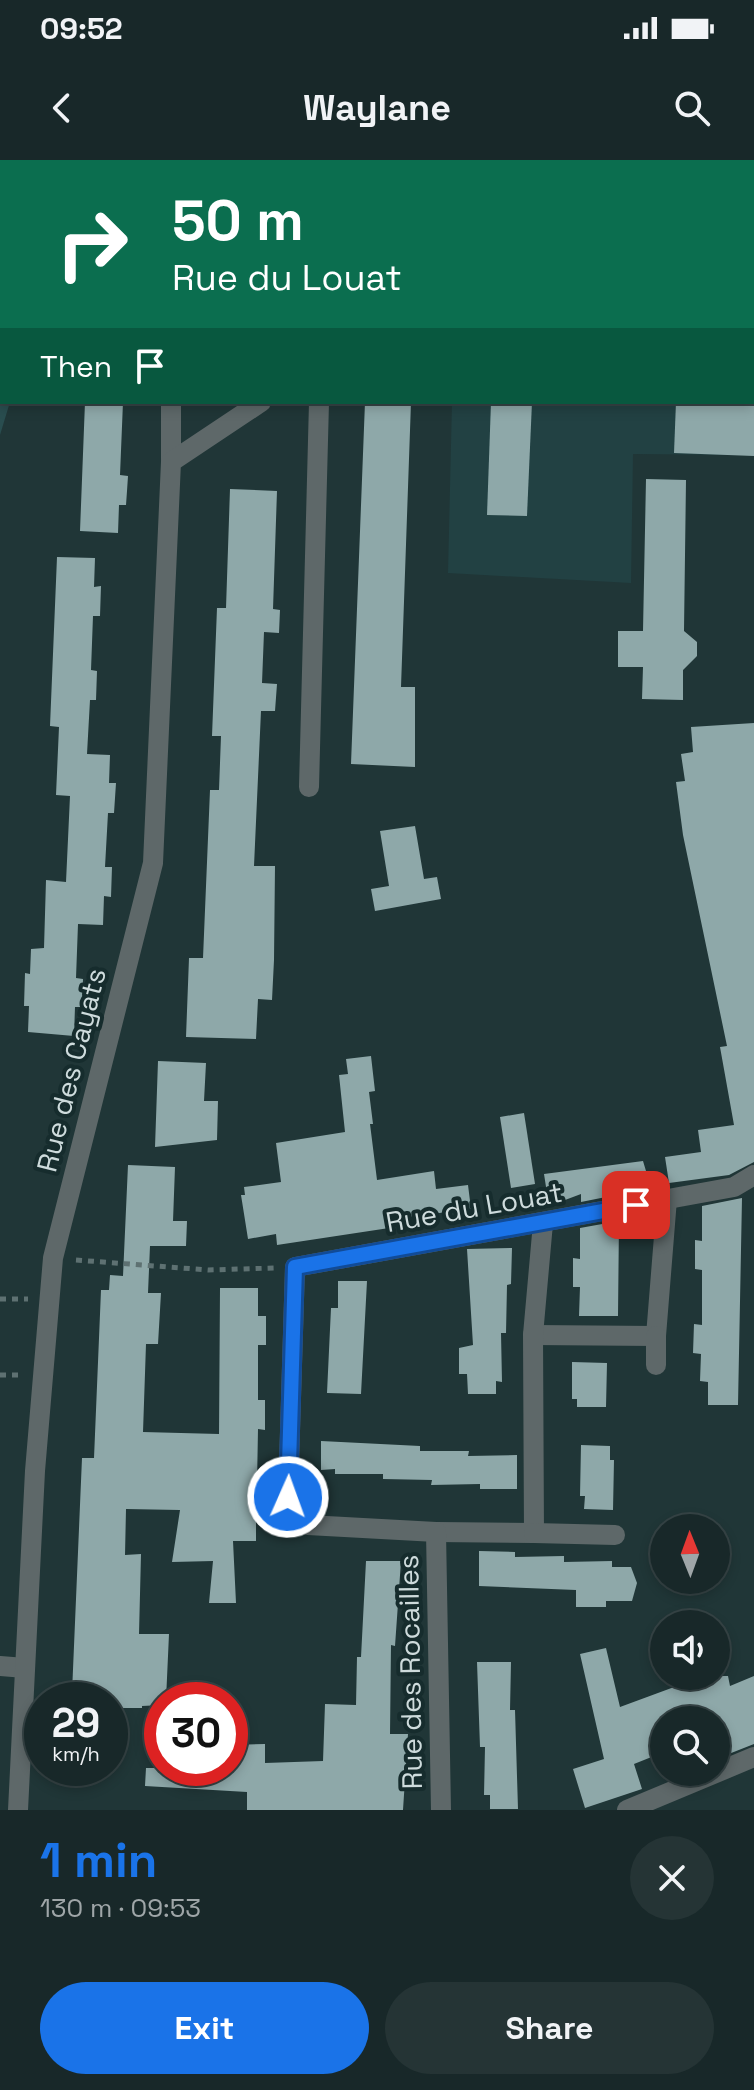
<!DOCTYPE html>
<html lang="en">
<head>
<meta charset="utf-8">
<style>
  :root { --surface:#182829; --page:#253435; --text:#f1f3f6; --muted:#9fa6a8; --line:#364446; --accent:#1a73e8 }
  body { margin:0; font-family:"Space Grotesk",sans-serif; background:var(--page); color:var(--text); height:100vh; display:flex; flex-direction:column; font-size:30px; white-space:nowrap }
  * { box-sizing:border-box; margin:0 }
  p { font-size:26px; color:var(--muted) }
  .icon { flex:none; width:44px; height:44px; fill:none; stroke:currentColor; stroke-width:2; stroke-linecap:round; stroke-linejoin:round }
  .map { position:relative; height:1650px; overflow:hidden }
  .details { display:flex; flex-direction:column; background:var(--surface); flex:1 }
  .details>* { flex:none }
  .hud { position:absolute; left:0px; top:0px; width:754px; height:244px; box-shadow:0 4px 12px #0003,0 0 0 2px var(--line); background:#0b6e4f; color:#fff; overflow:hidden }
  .needle { width:52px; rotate:359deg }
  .tools { position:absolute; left:650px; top:1354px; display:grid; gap:16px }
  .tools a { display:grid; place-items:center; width:80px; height:80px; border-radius:50%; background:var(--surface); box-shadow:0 4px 12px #0003,0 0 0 2px var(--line); font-size:40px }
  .speed { position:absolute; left:24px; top:1522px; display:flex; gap:16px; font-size:40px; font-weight:700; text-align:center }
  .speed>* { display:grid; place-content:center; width:104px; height:104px; border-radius:50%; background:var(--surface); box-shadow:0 4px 12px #0003,0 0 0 2px var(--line); line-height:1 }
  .speed small { font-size:20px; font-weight:400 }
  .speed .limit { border:12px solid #d22; background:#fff; color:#111 }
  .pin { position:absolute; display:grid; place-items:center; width:68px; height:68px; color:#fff; margin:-34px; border-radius:16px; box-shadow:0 4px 12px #0006 }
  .me { position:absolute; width:88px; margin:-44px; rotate:2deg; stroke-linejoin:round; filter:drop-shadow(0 0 6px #0008) }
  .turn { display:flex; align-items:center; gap:28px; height:168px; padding:0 40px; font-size:36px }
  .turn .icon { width:104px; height:104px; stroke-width:2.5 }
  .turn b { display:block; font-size:56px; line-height:68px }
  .then { display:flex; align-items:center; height:76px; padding:0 40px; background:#0003; gap:16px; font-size:30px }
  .round { display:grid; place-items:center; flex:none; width:84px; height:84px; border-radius:42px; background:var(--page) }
  .headline { display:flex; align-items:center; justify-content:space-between; height:136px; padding:0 40px }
  h1 { font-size:48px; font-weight:700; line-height:60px; color:var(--accent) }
  .button { display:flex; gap:16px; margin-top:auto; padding:16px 40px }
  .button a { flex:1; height:92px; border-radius:48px; background:var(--accent); color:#fff; font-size:32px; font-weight:700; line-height:92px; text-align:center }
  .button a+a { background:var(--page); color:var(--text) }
  .status { display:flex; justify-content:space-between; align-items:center; height:56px; padding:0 40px; background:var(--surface); direction:ltr }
  .status svg { height:22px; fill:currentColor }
  header { display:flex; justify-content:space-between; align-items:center; height:104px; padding:0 40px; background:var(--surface); font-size:36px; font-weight:700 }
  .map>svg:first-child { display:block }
</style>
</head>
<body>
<div class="status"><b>09:52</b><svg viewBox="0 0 49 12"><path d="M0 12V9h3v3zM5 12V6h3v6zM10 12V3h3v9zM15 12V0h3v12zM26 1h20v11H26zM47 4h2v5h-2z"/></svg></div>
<header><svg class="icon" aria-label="back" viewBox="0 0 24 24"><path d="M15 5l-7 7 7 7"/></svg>Waylane<svg class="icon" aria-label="search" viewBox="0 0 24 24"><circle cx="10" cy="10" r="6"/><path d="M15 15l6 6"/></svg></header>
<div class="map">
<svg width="754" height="1650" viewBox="0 0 754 1650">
  <rect width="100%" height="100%" fill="#203637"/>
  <polygon fill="#224143" points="752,106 754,295 633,294 631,423 448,413 452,242 752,242"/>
  <polygon fill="#294d4f" points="0,0 120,0 2,2 2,242 10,242 0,275"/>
  <g fill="#8ea8a9">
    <polygon points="85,242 123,242 120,315 128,316 127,331 126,345 119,345 118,373 80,371"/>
    <polygon points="365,242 411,242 401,527 415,527 415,607 351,604"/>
    <polygon points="491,242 532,242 527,356 487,355"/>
    <polygon points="676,242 754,242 754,296 674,293"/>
    <polygon points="646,319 686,320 684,471 697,482 697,496 683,510 683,540 642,539 643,507 618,507 618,471 643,471"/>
    <polygon points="230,329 277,331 273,449 280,450 279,473 264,472 262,523 277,524 275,551 261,551 254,706 275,706 274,800 272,840 258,839 256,879 186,877 189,798 203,798 210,630 219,630 221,576 212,576 217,448 226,448"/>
    <polygon points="57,397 95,398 94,427 101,426 100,456 93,456 91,510 97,511 96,540 90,540 87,594 110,595 109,623 116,623 114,653 108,653 105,707 112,707 111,737 104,736 103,765 78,764 76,818 83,819 82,847 75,847 74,876 28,872 29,846 24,846 25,813 30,814 31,789 44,788 46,720 66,722 70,636 56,635 59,567 50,566"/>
    <polygon points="754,563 754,1002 729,1015 669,1023 665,997 701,992 698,970 734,965 720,887 727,886 683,675 676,622 685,621 681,594 693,592 691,567"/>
    <polygon points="415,666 424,719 437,717 441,739 375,751 371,729 389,726 380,671"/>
    <polygon points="371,896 375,931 369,932 373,964 370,964 377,1020 434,1011 436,1029 468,1025 471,1049 408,1057 409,1065 277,1085 276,1074 248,1079 241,1035 245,1035 244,1027 281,1022 276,983 345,972 339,915 348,914 346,899"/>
    <polygon points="158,901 206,903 204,941 218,941 217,980 155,987"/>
    <polygon points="524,953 535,1024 511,1028 500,957"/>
    <polygon points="643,1001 646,1011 614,1022 616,1035 581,1042 581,1034 549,1046 544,1014"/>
    <polygon points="128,1005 175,1007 173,1061 187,1061 186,1086 150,1086 148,1133 161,1133 158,1184 146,1184 143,1272 219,1274 220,1128 258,1128 258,1156 266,1156 266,1185 258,1185 258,1240 265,1240 265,1270 258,1269 257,1324 264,1324 264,1353 256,1353 256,1381 233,1381 236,1443 209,1443 213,1401 172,1402 180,1350 126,1349 125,1395 141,1394 139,1474 169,1474 166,1540 162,1540 162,1545 142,1546 142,1548 110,1548 110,1540 81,1540 81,1534 72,1533 82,1298 94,1298 101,1130 109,1130 110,1115 123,1116"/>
    <polygon points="742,1038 738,1245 708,1245 708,1222 700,1221 701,1194 693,1193 694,1164 702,1165 702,1110 695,1109 695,1080 702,1081 702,1046"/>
    <polygon points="619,1061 618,1156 579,1156 580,1127 573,1127 573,1098 580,1099 580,1068"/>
    <polygon points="512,1088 511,1124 507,1125 506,1173 501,1173 502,1222 496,1221 496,1234 468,1234 467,1214 459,1214 459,1188 473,1185 467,1089"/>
    <polygon points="338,1121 367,1121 361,1234 327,1233 331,1148 338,1148"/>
    <polygon points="572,1202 607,1203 606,1247 577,1247 577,1239 572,1239"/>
    <polygon points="321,1281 420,1286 420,1291 469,1291 468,1296 517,1295 517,1329 480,1329 480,1324 431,1325 432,1320 383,1319 383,1314 335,1314 335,1309 321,1310"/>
    <polygon points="581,1285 610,1286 610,1300 614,1300 613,1350 584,1349 585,1336 580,1336"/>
    <polygon points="479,1391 515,1392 515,1397 564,1396 564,1402 612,1401 612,1407 631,1407 637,1423 632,1441 606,1441 606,1447 576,1447 576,1430 479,1426"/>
    <polygon points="366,1401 401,1401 395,1486 391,1485 390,1574 408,1574 403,1650 247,1650 247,1632 145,1626 146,1608 230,1608 230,1585 265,1584 265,1603 323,1601 325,1544 356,1545 357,1497 361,1497"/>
    <polygon points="606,1488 620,1547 704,1516 728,1516 730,1526 754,1516 754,1584 716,1599 716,1560 664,1560 664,1592 634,1604 642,1629 585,1648 573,1609 604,1599 580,1494"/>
    <polygon points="477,1502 511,1502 510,1550 515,1550 518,1649 490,1649 490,1635 484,1635 485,1587 480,1587"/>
  </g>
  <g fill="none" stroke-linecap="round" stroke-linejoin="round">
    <g stroke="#5e7172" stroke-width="5" stroke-dasharray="6 6" stroke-linecap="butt">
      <polyline points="55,2 55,0"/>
      <polyline points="0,201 2,193"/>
      <polyline points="76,1100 208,1110 274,1108"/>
      <polyline points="0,1139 28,1139"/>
      <polyline points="0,1215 22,1215"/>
    </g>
    <g stroke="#5e6869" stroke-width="20">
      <polyline points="329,2 329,0"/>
      <polyline points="517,2 517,0"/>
      <polyline points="752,92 754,92"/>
      <polyline points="171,302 171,242"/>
      <polyline points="309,627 319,242"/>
      <polyline points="533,1175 656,1176 667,1039"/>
      <polyline points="656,1176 656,1205"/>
      <polyline points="436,1372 534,1373 533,1175 543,1063"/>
      <polyline points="534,1373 615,1375"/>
      <polyline points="0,1506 25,1508"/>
      <polyline points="18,1650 35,1311 53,1098 153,703 171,302 261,242"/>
      <polyline points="441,1650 436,1372 308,1365 288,1337 295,1107 734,1027 754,1015"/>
      <polyline points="627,1650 754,1597"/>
    </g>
  </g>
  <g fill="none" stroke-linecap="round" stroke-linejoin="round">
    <g stroke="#114b97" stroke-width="20">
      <polyline id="route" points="288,1337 295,1107 636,1045"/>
    </g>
    <use href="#route" stroke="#1a73e8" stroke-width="14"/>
  </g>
  <g text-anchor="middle" stroke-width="8" stroke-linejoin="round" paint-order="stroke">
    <g font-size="28" fill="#cedbdc" stroke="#162c2d">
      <text transform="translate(71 910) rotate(-76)" y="10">Rue des Cayats</text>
      <text transform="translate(474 1047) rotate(-10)" y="10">Rue du Louat</text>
      <text transform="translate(410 1512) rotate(-91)" y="10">Rue des Rocailles</text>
    </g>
  </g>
</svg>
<div class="tools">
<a><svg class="needle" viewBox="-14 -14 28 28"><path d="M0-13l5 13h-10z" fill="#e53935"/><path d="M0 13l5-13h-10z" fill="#9fa6a8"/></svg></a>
<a><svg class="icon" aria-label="sound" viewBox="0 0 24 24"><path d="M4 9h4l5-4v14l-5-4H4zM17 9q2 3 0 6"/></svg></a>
<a><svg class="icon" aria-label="search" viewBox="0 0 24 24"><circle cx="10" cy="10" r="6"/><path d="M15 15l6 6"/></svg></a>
</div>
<div class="speed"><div>29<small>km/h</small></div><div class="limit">30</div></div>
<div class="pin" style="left:636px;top:1045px;background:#d93025"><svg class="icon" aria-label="arrive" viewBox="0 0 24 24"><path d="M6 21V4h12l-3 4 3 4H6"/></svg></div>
<svg class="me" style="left:288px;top:1337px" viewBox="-20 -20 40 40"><circle r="17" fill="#1a73e8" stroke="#fff" stroke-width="3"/><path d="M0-11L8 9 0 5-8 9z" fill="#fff"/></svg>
<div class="hud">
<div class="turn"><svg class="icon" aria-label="right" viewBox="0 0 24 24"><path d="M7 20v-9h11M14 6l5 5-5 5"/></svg><div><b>50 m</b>Rue du Louat</div></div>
<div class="then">Then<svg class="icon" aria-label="arrive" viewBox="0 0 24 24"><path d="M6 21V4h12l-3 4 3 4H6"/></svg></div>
</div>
</div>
<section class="details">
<div class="headline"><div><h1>1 min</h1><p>130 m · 09:53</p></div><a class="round"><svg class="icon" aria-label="close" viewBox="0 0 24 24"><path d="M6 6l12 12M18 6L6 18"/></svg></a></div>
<div class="button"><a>Exit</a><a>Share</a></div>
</section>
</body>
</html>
